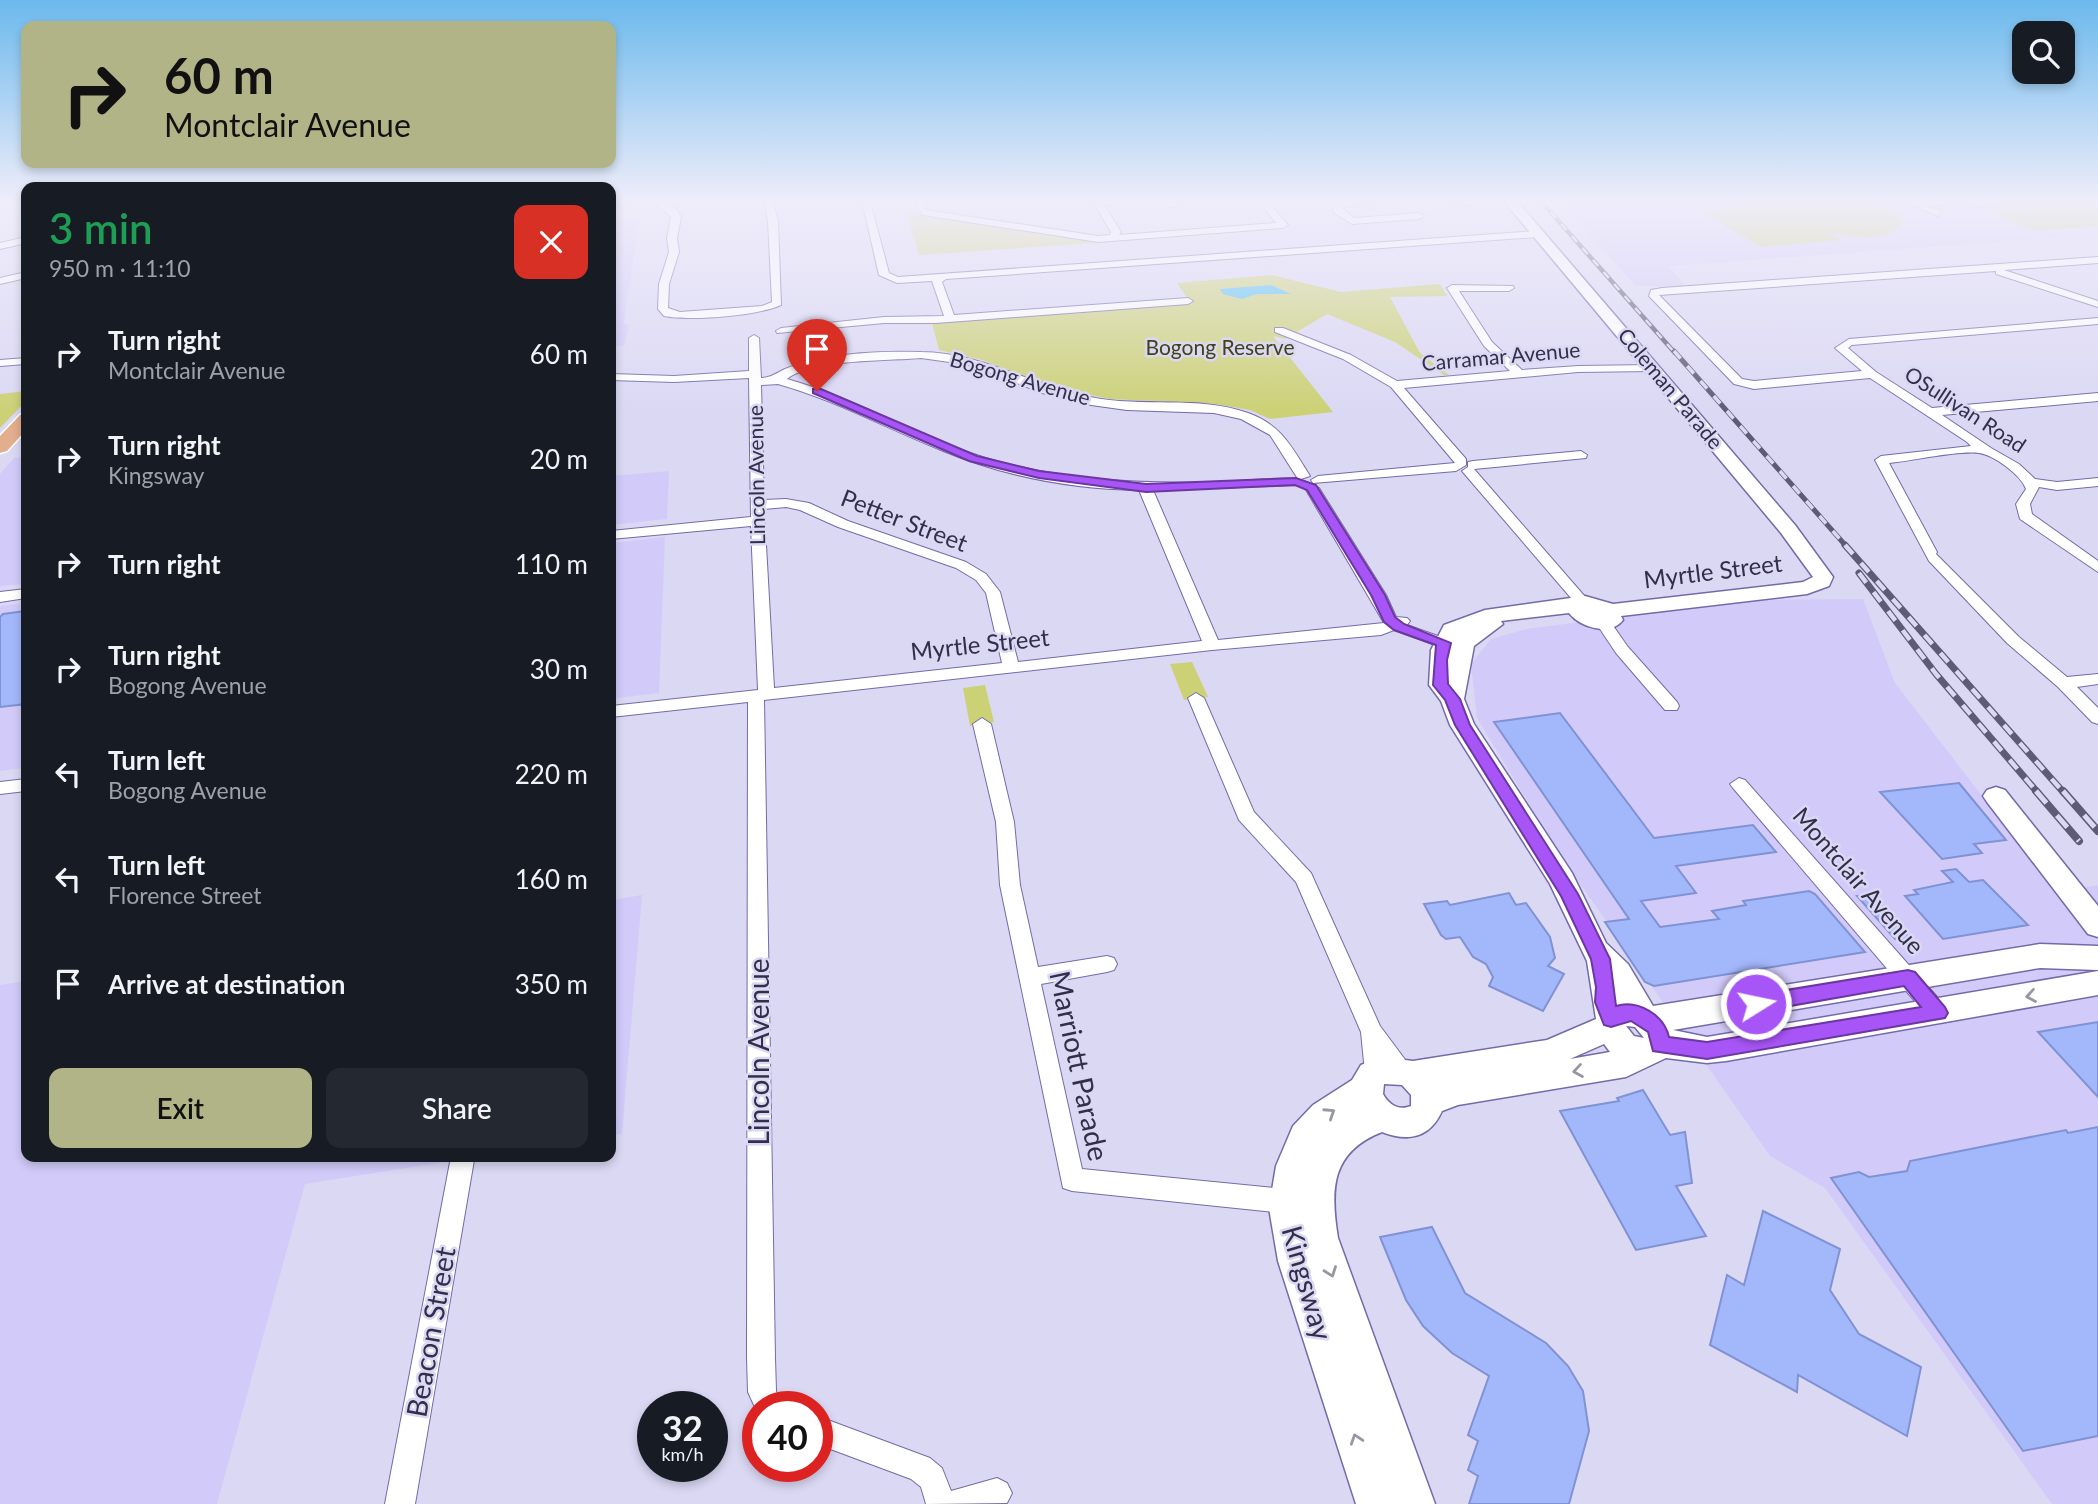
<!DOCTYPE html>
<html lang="en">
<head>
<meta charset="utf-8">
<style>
  :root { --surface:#171b24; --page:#242831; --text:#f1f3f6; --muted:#9ea1a6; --accent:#b1b487 }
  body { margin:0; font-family:Lato,sans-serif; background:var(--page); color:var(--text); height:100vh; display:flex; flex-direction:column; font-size:26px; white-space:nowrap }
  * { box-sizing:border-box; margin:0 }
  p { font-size:23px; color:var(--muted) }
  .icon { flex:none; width:38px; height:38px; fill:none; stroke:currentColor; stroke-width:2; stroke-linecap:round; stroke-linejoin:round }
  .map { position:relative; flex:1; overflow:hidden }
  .side { position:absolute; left:21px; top:182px; width:595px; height:980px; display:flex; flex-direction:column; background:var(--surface); border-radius:14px; box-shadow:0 4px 10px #0003 }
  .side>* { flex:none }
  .guide { position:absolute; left:21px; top:21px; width:595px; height:147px; border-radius:14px; box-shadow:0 4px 10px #0003; background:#b1b487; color:#111; overflow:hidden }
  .buttons { position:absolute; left:2012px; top:21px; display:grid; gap:14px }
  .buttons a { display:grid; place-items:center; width:63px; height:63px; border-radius:14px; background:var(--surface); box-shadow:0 4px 10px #0003; font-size:35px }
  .speed { position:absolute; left:637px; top:1391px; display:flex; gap:14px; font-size:35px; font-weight:700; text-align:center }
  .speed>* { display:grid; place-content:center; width:91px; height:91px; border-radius:50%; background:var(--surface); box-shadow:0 4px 10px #0003; line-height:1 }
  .speed small { font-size:18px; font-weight:400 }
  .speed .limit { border:10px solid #d22; background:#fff; color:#111 }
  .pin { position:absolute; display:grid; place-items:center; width:60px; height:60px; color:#fff; margin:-72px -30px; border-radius:50% 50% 50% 0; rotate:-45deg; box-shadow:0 0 7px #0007 }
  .pin .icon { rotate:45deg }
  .me { position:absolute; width:77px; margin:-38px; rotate:80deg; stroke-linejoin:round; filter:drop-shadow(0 0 5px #0008) }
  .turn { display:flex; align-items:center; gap:24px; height:147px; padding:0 28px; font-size:32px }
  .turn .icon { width:91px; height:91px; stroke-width:2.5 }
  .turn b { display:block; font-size:49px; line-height:60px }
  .round { display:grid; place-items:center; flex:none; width:74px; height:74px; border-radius:14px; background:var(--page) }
  .summary { display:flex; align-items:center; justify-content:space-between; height:119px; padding:0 28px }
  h1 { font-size:42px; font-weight:600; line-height:52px; color:#1e9e55 }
  .primary-button { display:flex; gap:14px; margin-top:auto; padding:14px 28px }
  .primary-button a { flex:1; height:80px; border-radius:14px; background:var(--accent); color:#111; font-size:28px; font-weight:600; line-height:80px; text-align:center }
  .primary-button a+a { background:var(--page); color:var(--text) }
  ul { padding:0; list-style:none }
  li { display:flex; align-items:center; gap:21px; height:105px; padding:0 28px }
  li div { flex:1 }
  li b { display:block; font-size:26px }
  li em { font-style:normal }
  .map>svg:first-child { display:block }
</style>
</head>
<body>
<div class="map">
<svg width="2098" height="1504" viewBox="0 0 2098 1504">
  <rect width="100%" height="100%" fill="#dbd8f4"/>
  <g fill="#d2cbfa">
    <polygon points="1558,200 2098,200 2098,235 1668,266 1686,286 1636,286"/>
    <polygon points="639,219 624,323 629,326 624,346 611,347 611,221"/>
    <polygon points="26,457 26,584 0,586 0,474 14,458"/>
    <polygon points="669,471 667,519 611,525 611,476"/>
    <polygon points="665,537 659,693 611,699 611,543"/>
    <polygon points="1863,599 1895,683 2057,893 2098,885 2098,1504 2052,1504 1825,1188 1770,1156 1560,855 1477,718 1471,664 1491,639 1526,629 1750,600"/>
    <polygon points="26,603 26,768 0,771 0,606"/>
    <polygon points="642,895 622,1134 611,1135 611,900"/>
    <polygon points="26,981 26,1157 476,1157 305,1184 217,1504 0,1504 0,985"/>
  </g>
  <g fill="#ccd176">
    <path d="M 1763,200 C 1796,200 1886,189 1903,222 C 1892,244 1847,236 1827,233 L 1842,240 L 1761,247 L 1700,211 L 1754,203 L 1761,206 Z"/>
    <polygon points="2079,200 2098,208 2098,226 2033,231 1979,206"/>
    <polygon points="906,212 1108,242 919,255"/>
    <polygon points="1272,275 1341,292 1440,284 1447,296 1390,297 1420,353 1449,375 1444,375 1395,342 1327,314 1285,339 1273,336 1333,412 1270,419 1250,410 1216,404 1110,399 1051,387 982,360 939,350 932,323 1190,302 1177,283"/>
    <polygon points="26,391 26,401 0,428 0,394"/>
    <polygon points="1192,662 1208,697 1184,700 1170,664"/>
    <polygon points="985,685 994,722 970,726 963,688"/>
  </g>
  <polygon fill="#50c1f4" points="1271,285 1291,294 1256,294 1242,299 1223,294 1220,289"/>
  <g fill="#a3b7fb" stroke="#8092d3" stroke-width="2">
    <polygon points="26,611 26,704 0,707 0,617 3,614"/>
    <polygon points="1560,713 1654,838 1753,825 1776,852 1676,866 1696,893 1641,901 1660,927 1719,919 1712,911 1746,905 1743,901 1809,891 1815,894 1865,952 1654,986 1645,982 1605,922 1629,919 1494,722"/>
    <polygon points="1959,783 2006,840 1974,844 1982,853 1942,859 1880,792"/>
    <polygon points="1956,869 1969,882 1983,880 2028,925 1943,939 1905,896 1918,894 1914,890 1953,882 1942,871"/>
    <polygon points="1509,893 1516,905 1526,903 1550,937 1555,958 1548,966 1564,974 1543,1011 1489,986 1493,977 1486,964 1473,957 1460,937 1446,939 1441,935 1424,904 1447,901 1450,905"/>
    <polygon points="1871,894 1920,950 1895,939 1857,896"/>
    <polygon points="2098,1022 2098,1097 2038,1032"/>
    <polygon points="1643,1090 1670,1135 1685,1132 1692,1183 1676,1186 1706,1236 1636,1250 1560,1111 1619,1101 1617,1098"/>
    <polygon points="2098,1127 2098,1436 2023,1451 1831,1178 1859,1172 1869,1177 1907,1171 1910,1161 2066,1130 2068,1133"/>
    <polygon points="1763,1211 1840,1249 1830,1290 1859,1334 1921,1367 1907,1436 1798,1375 1797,1392 1710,1345 1727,1275 1744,1285"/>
    <polygon points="1432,1227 1465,1293 1546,1343 1568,1366 1583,1391 1589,1431 1569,1504 1469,1504 1478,1476 1468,1470 1478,1441 1468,1435 1489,1376 1452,1353 1423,1326 1406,1300 1380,1237"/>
  </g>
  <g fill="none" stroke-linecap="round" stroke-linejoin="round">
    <g stroke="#756aa9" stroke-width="2">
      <g id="street">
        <polygon points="611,200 617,200 613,203"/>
        <path d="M 651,200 L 661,200 L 676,209 L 681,217 L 677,238 L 679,252 L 669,284 L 668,308 L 680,312 L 762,306 L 772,302 L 768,221 L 764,200 L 772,200 L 778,221 L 781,305 C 757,316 690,321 664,316 L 658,309 L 659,284 L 669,252 L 667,238 L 671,217 Z"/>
        <polygon points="913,200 921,200 926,210 1098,236 1110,235 1111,232 1092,200 1142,200 1104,205 1121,232 1119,235 1276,223 1257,200 1266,200 1288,225 1283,228 1098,242 923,215"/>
        <polygon points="993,200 1002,200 1002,201 998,204"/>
        <polygon points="1165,200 1173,200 1177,206 1170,208"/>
        <polygon points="1336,200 1399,200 1341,207 1354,218 1419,213 1424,216 1419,219 1352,224 1333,212"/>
        <polygon points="1474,200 1471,205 1441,201 1441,200"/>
        <polygon points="1929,200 2031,200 1981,206 1960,202 1927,206 1941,211 1938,216 1911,204"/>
        <polygon points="867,202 871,205 889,273 898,277 1538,231 1543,234 1538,237 946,279 942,282 954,315 1188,298 1193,301 1188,304 936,323 884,323 777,333 776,331 781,328 884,317 944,316 932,281 897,283 879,275 863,205"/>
        <polygon points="26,237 26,243 0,249 0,243"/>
        <path d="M 2098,257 L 2098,263 L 2004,270 L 2098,301 L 2098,307 L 1996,274 L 1996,271 L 1659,295 L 1742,379 L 1754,381 L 1862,371 L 1835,348 L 1849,339 L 2098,318 L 2098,324 L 1852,345 L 1848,348 L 1876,372 L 1932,408 L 2098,393 L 2098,401 L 1942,415 L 1991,448 L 2019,464 L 2035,479 L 2057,482 L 2098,478 L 2098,486 L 2057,490 L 2039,487 L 2030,504 L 2032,514 L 2098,561 L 2098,572 L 2020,519 L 2016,504 L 2026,489 C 2021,475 1994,455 1979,453 C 1960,450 1911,461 1889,463 L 1937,552 L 1936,554 L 2019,637 L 2067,677 L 2098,674 L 2098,684 L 2077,687 L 2098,708 L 2098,724 L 2092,722 L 2058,687 L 2007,643 L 1929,561 L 1875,460 L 1881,456 L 1971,446 L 1967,442 L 1870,378 L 1754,389 L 1734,384 L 1649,296 L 1651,290 L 1662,288 Z"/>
        <polygon points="26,272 26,278 0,284 0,278"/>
        <polygon points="1452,285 1513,286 1514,288 1509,291 1459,291 1492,342 1522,370 1578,366 1652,365 1658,368 1652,371 1578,372 1404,388 1466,459 1466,465 1456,471 1313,483 1311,480 1318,476 1455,463 1391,387 1343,359 1275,332 1275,328 1283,328 1351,355 1397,381 1510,371 1484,346 1447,288"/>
        <path d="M 754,335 L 759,338 L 761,378 C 772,377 775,374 785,369 C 796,364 813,361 826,358 C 855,352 891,351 921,352 C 981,352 1032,386 1090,397 C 1142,408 1198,395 1248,413 C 1282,425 1292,448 1310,476 L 1301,479 L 1301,485 L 1153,490 L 1218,640 L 1384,623 L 1305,488 L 1312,484 L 1319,488 L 1386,595 L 1396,617 L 1407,618 L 1410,621 L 1407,625 L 1449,640 L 1451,643 L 1443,648 L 1394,630 L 1381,635 L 1212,650 L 764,700 L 775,1358 L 776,1391 L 783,1407 L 758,1407 L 758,1414 L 748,1392 L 747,1358 L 748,702 L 611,717 L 611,706 L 758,690 L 751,526 L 611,539 L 611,531 L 751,517 L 749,378 L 674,382 L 611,380 L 611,374 L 674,376 L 749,371 L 749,338 ZM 921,358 L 971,365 L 1042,393 L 1091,405 L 1127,410 L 1214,413 L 1241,419 L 1270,435 L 1298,479 C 1270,477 1241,482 1213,482 C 1147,484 1081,481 1016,466 C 936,449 866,401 787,379 C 811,359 888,361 921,358 ZM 778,384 C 835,400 886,428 941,450 C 1003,476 1072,489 1139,490 L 1202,641 L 1018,662 L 1000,592 L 986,574 L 966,562 L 848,521 L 809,503 L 786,499 L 764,500 L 761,385 ZM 786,507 L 800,510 L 838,527 L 956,568 L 976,580 L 986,593 L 1002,663 L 774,688 L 764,509 Z"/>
        <polygon points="26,358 26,364 0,366 0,360"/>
        <polygon points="1581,451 1587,455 1586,458 1474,469 1587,599 1590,602 1582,607 1577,605 1462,471 1468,467 1468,462 1473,461"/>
        <polygon points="26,589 26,598 0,602 0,592"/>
        <polygon points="1604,618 1609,620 1628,647 1677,702 1679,706 1677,710 1665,710 1616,653 1596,623"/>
        <path d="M 1196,693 L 1204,698 L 1254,812 L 1311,873 L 1380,1026 L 1412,1069 L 1409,1076 C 1398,1080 1394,1077 1387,1068 L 1384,1079 L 1376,1082 L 1368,1079 L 1365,1072 L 1361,1032 L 1296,882 L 1239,820 L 1188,698 Z"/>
        <polygon points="982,718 991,724 1014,822 1020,885 1038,967 1107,956 1114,958 1117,964 1114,970 1107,972 1041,984 1082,1169 1295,1190 1304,1194 1307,1202 1304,1210 1295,1214 1072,1191 1063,1188 1000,885 996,822 973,724"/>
        <polygon points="1739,778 1745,780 1946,1007 1949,1013 1946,1019 1938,1022 1930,1019 1733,788 1730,784"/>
        <polygon points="26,779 26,791 0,794 0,782"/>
        <polygon points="451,1157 473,1157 474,1160 415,1504 385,1504"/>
        <polygon points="817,1416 930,1458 942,1468 951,1491 997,1478 1007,1483 1012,1493 1007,1503 926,1504 921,1487 911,1479 817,1444"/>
      </g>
    </g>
    <g stroke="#756aa9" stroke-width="3">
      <g id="secondary">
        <path d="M 1503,200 L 1516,200 L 1795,525 L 1833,577 L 1829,586 L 1807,594 L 1621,616 L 1623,620 C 1610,637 1580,627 1569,613 L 1501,621 L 1503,624 L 1474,646 L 1464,699 L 1474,724 L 1572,873 L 1606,943 L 1628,964 L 1653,1006 L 2040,944 L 2098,946 L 2098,970 L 2040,968 L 1673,1030 L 1707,1037 L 2098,971 L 2098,995 L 1726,1061 L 1707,1063 L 1666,1058 L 1626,1077 L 1458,1105 L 1442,1111 C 1430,1138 1408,1142 1382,1132 C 1331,1152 1330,1189 1338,1238 L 1435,1504 L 1356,1504 L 1278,1261 L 1269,1208 L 1276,1166 L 1293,1126 L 1313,1105 L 1352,1080 L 1361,1065 L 1380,1057 L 1413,1061 L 1547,1040 L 1596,1019 L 1587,961 L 1550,884 L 1450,725 L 1441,701 L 1429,685 L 1431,650 L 1444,625 L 1485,610 L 1585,596 L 1613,604 L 1803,582 L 1813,577 L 1781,533 ZM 1626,1026 L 1635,1027 L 1644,1038 L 1634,1036 ZM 1604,1044 L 1610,1052 L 1570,1059 ZM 1384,1084 L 1402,1085 L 1411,1095 L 1411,1106 C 1399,1111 1389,1105 1383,1094 Z"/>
        <polygon points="1996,787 2005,790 2098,906 2098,937 2088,934 1987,802 1983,796 1987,790"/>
      </g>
    </g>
    <g stroke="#fff" stroke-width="3">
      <polygon id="primary" points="26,413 26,430 7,451 0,453 0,436 20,415"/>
    </g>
    <use href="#street" fill="#fff" fill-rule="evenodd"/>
    <use href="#secondary" fill="#fff" fill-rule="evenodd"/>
    <use href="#primary" fill="#e2ae8d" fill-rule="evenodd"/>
    <g stroke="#5f5a76" stroke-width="4.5">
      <polyline id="rail-far3" points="1540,200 1675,353"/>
    </g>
    <g stroke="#5f5a76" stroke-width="5">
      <polyline id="rail-far2" points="1674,351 1846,546"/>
    </g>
    <g stroke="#5f5a76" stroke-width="7">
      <g id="rail-far1">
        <polyline points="1845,545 2064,793"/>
        <polyline points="1859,573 1936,674 2038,793"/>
      </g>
    </g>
    <g stroke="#5f5a76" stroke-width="8">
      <g id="rail">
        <polyline points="2036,791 2079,841"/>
        <polyline points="2063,791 2098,831"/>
      </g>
    </g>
    <use href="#rail-far3" stroke="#dbd8f4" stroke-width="2.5" stroke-dasharray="8" stroke-linecap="butt"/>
    <use href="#rail-far2" stroke="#dbd8f4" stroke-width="3.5" stroke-dasharray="10" stroke-linecap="butt"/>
    <use href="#rail-far1" stroke="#dbd8f4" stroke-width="4.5" stroke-dasharray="12" stroke-linecap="butt"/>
    <use href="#rail" stroke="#dbd8f4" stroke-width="5" stroke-dasharray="16" stroke-linecap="butt"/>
  </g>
  <defs><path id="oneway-chevron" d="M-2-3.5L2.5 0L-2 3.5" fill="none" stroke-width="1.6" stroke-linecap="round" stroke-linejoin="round" transform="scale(1.75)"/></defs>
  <g stroke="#9996a4">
    <use href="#oneway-chevron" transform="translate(2031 996) rotate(170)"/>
    <use href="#oneway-chevron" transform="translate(1578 1071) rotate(171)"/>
    <use href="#oneway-chevron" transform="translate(1330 1113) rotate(-33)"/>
    <use href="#oneway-chevron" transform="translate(1331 1272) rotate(70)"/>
    <use href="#oneway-chevron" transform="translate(1356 1439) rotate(-108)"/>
  </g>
  <linearGradient id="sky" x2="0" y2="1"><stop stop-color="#6bb9ed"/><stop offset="0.49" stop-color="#efedfa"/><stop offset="1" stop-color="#efedfa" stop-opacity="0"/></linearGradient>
  <rect width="2098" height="411" fill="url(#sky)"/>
  <path fill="#a855f7" stroke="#6d37a1" stroke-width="2" d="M 813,389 L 821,389 L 977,456 L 1039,471 L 1146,484 L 1296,478 L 1316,485 L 1385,595 L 1395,617 L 1404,624 L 1451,643 L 1447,660 L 1448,684 L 1460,699 L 1470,725 L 1578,894 L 1610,959 L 1616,1006 C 1638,999 1664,1015 1669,1037 L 1707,1042 L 1921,1007 L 1904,986 L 1756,1012 L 1749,1009 L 1746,1004 L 1749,998 L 1756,995 L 1908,970 L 1915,972 L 1945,1007 L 1948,1013 L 1945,1018 L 1707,1059 L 1653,1051 L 1648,1032 L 1631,1021 L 1611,1027 L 1604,1025 L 1595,1002 L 1596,987 L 1591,959 L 1561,896 L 1455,725 L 1445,700 L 1433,685 L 1436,645 L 1394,630 L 1384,622 L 1371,595 L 1307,490 L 1295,485 L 1146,492 L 1039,478 L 969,461 L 813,393 Z"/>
  <g text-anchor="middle" stroke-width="5" stroke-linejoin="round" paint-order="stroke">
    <g font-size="21" fill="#414218" stroke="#dbd8f4">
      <text x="1220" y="355">Bogong Reserve</text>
    </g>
    <g font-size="21" fill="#332e4a" stroke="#dbd8f4">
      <text transform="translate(1501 357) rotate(-5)" y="7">Carramar Avenue</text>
      <text transform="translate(1020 379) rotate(16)" y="7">Bogong Avenue</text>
      <text transform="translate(1670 389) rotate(50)" y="7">Coleman Parade</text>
      <text transform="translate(1965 410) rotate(33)" y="7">OSullivan Road</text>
      <text transform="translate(757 475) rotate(-91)" y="7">Lincoln Avenue</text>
    </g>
    <g font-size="24" fill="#332e4a" stroke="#dbd8f4">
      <text transform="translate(904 521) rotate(21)" y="8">Petter Street</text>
      <text transform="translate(1713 572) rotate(-7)" y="8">Myrtle Street</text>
      <text transform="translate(980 645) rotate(-6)" y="8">Myrtle Street</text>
      <text transform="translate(1858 881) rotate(49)" y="8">Montclair Avenue</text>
    </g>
    <g font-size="28" fill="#332e4a" stroke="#dbd8f4">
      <text transform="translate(759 1052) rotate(-90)" y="10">Lincoln Avenue</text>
      <text transform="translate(1079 1066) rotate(78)" y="10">Marriott Parade</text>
      <text transform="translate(1307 1283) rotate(74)" y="10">Kingsway</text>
      <text transform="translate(431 1332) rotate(-80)" y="10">Beacon Street</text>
    </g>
  </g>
</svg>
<div class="buttons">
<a><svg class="icon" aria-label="search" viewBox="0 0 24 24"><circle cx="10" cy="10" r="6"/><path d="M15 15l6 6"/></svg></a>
</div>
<div class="speed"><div>32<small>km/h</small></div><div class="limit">40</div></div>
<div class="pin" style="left:817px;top:391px;background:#d93025"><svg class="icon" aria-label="arrive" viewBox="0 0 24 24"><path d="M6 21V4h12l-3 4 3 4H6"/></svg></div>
<svg class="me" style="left:1756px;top:1004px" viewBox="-20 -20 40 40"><circle r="17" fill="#a855f7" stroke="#fff" stroke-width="3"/><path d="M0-11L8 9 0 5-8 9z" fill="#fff"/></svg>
<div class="guide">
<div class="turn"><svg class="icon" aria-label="right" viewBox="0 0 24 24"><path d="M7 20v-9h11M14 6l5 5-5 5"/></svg><div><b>60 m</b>Montclair Avenue</div></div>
</div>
<section class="side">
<div class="summary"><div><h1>3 min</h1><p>950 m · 11:10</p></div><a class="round" style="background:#d93025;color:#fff"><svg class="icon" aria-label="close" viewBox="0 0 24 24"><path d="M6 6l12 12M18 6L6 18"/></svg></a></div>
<ul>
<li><svg class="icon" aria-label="right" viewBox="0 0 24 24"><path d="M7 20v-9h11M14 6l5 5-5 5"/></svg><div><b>Turn right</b><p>Montclair Avenue</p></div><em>60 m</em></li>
<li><svg class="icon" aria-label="right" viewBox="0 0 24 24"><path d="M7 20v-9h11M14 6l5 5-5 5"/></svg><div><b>Turn right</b><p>Kingsway</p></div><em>20 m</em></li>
<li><svg class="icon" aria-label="right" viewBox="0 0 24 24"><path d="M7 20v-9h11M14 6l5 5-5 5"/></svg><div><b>Turn right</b></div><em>110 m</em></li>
<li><svg class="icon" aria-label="right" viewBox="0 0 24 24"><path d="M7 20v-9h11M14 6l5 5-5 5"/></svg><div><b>Turn right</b><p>Bogong Avenue</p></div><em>30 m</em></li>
<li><svg class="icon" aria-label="left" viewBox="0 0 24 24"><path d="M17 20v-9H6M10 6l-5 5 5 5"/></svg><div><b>Turn left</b><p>Bogong Avenue</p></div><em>220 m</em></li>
<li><svg class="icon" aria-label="left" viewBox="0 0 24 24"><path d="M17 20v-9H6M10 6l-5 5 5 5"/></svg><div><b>Turn left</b><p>Florence Street</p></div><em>160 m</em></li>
<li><svg class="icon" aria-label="arrive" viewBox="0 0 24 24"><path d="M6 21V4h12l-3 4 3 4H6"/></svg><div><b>Arrive at destination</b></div><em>350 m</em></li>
</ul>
<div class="primary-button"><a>Exit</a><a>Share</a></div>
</section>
</div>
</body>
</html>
